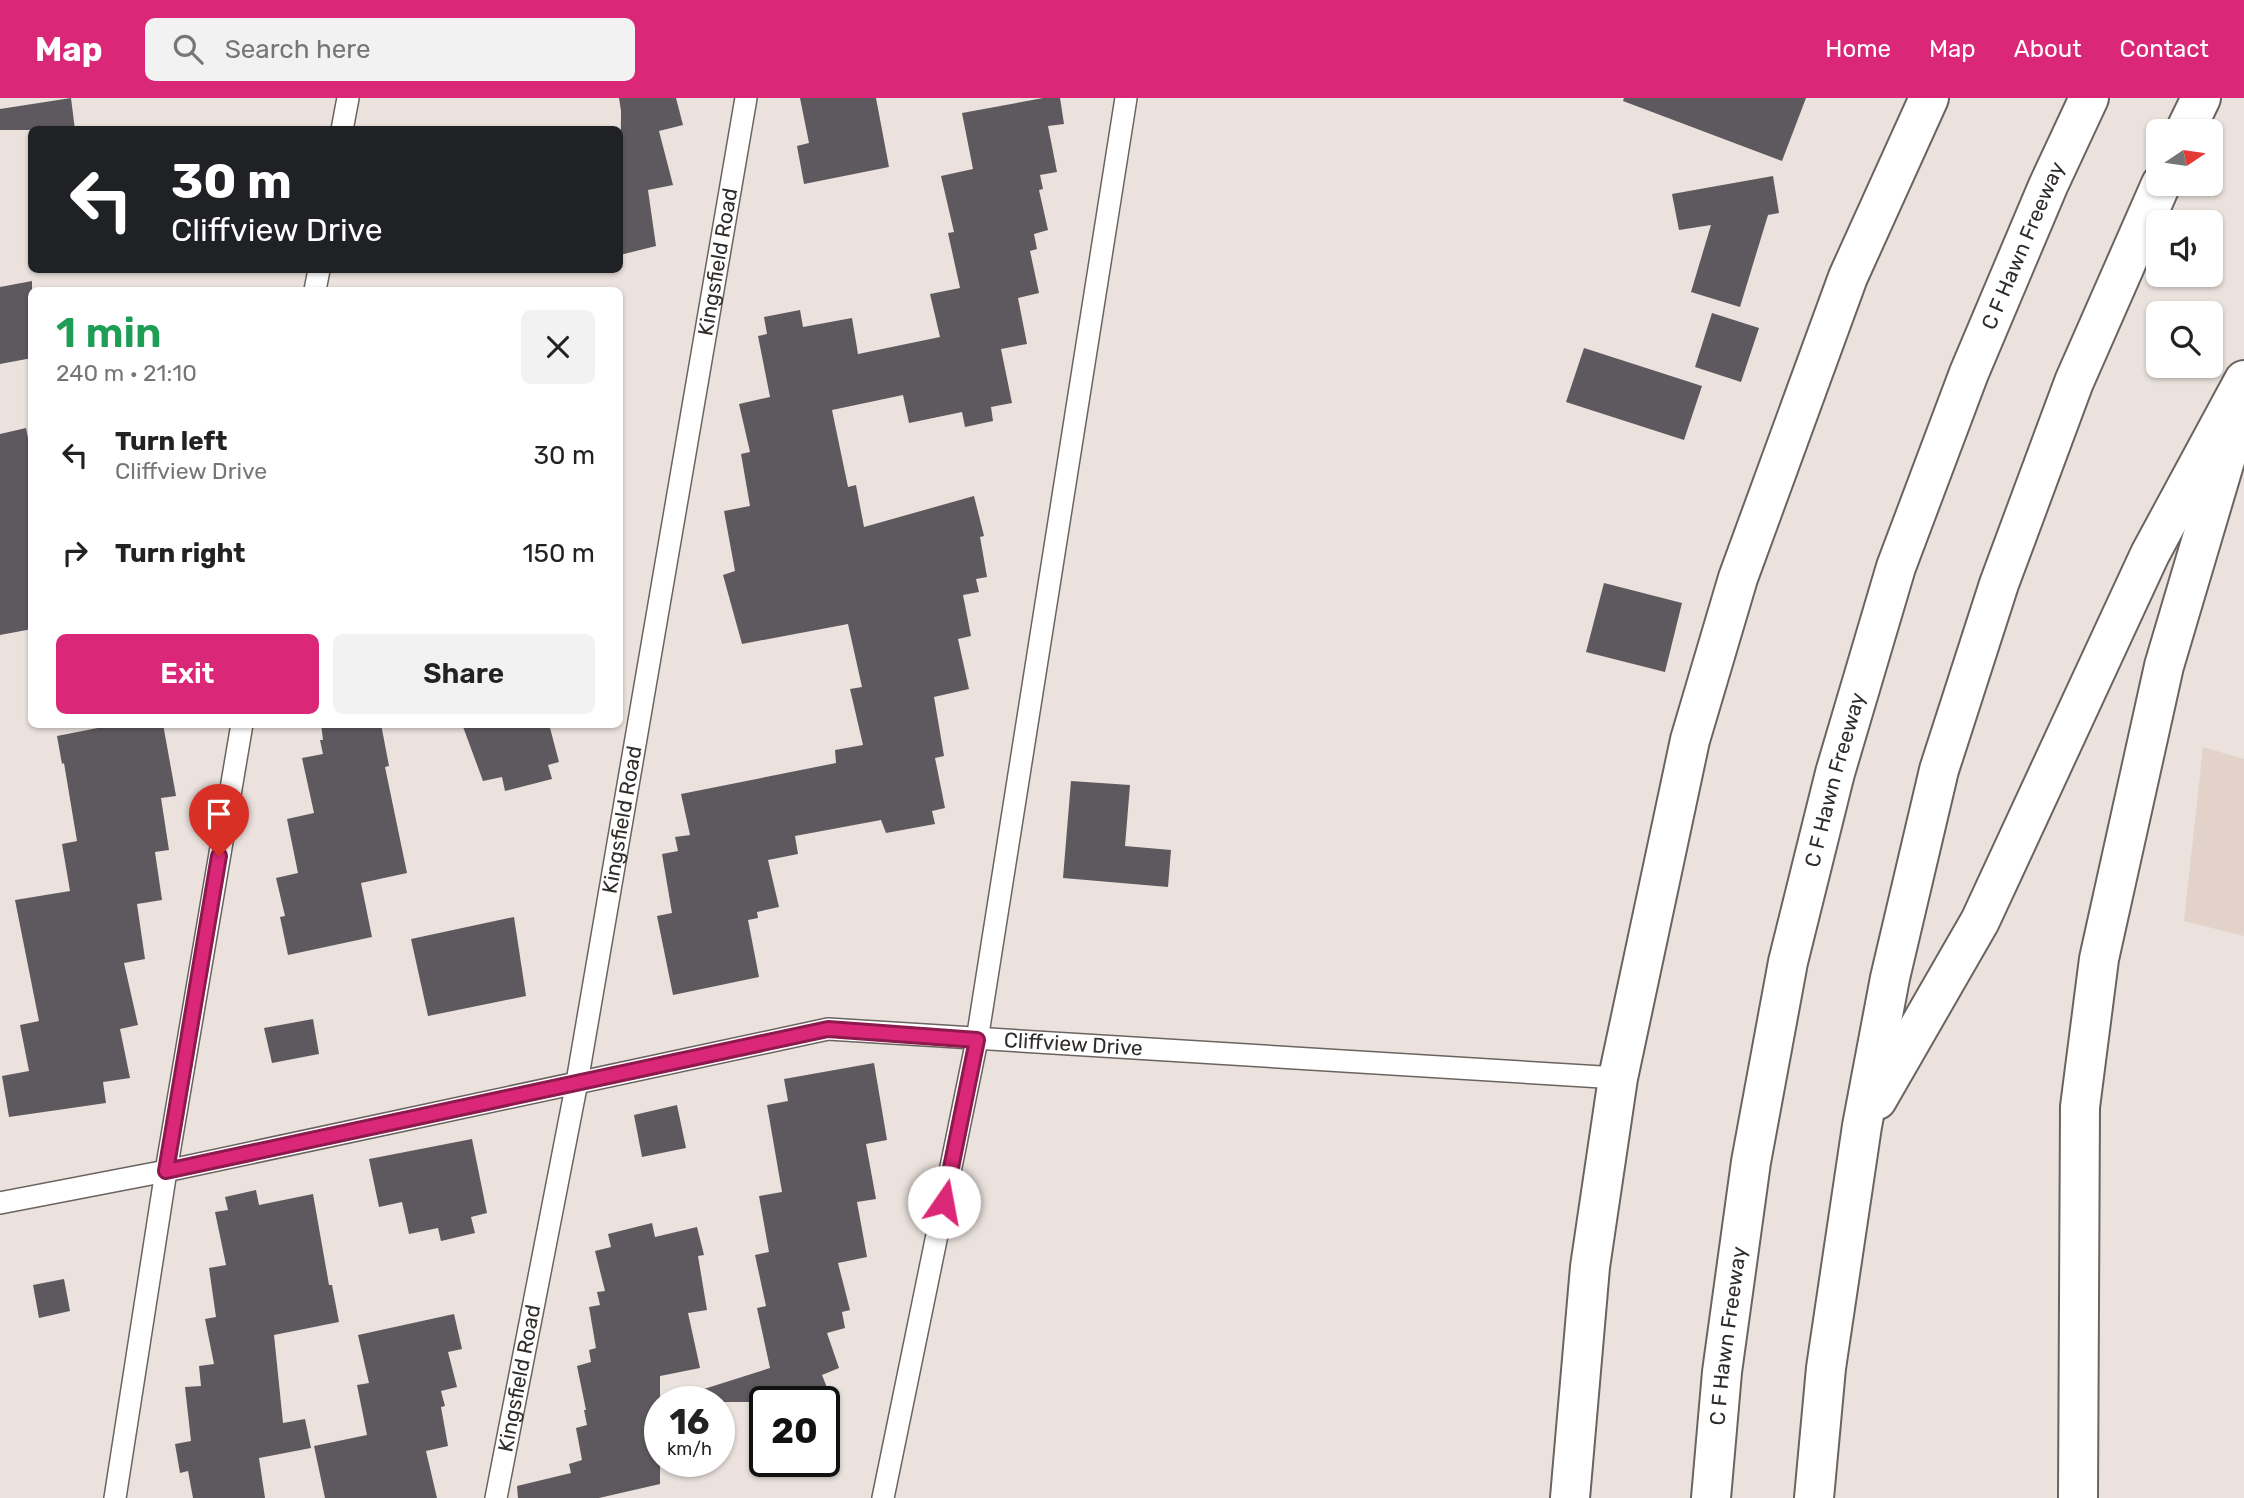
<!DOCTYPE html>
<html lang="en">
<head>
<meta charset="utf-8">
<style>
  :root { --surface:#fff; --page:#f2f2f2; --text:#222; --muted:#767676; --accent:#db2777 }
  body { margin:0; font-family:Rubik,sans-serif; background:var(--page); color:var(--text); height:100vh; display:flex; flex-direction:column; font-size:26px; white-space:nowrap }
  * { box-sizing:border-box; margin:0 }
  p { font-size:23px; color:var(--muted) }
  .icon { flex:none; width:38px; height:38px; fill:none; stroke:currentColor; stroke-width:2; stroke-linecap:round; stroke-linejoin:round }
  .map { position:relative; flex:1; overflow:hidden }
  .panel { position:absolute; left:28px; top:189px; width:595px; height:441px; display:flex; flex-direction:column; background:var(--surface); border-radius:10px; box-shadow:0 2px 5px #0004 }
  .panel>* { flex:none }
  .hud { position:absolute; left:28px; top:28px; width:595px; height:147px; border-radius:10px; box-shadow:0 2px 5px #0004; background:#202124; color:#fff; overflow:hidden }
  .needle { width:46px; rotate:77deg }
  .fabs { position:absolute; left:2146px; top:21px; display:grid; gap:14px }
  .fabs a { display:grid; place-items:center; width:77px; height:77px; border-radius:10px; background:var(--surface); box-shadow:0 2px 5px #0004; font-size:35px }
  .speed { position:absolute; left:644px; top:1288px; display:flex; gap:14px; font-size:35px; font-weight:700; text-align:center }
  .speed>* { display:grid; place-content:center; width:91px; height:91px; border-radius:50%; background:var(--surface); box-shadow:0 2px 5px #0004; line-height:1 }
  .speed small { font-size:18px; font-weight:400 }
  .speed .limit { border:4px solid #111; border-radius:10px; background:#fff; color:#111 }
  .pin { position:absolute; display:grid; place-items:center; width:60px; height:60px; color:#fff; margin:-72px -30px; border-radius:50% 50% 50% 0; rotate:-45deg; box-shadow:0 0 7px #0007 }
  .pin .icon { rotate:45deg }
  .me { position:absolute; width:77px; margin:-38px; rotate:12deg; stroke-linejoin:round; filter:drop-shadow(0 0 5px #0008) }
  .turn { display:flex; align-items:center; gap:24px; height:147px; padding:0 28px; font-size:32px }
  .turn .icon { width:91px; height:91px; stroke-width:2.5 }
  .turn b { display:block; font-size:49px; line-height:60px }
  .round { display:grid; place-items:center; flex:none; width:74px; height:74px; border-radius:10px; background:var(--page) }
  .head { display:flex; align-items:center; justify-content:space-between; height:119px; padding:0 28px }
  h1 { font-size:42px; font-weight:600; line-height:52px; color:#1e9e55 }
  .button { display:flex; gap:14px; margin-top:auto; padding:14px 28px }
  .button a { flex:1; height:80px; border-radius:10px; background:var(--accent); color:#fff; font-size:28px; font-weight:600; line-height:80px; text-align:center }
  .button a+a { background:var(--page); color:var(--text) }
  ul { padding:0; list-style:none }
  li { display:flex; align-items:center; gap:21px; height:98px; padding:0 28px }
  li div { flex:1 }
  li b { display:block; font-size:26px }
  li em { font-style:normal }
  header { display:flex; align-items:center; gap:42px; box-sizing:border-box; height:98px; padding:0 35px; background:var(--accent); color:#fff }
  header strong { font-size:33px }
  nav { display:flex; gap:38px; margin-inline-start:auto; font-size:24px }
  .search { width:490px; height:63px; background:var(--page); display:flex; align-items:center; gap:18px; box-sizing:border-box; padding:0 24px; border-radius:10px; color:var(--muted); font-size:26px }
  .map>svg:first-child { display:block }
</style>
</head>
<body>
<header>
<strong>Map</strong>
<div class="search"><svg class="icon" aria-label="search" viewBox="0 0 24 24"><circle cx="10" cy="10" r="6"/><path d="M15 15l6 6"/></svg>Search here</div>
<nav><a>Home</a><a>Map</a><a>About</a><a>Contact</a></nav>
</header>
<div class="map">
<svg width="2244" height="1400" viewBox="0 0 2244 1400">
  <rect width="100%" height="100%" fill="#ebe2dd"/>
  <polygon fill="#e2d2c9" points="2203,649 2244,661 2244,838 2184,823"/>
  <g fill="#5e595f">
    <polygon points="71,0 75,32 0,32 0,11"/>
    <polygon points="619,0 676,0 683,27 659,33 673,87 648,92 656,148 620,157 621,13"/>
    <polygon points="800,0 876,0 889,69 804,86 797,48 809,45"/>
    <polygon points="1043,0 1060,0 1064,26 1048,28 1057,74 1040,77 1043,91 1039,92 1048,132 1034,136 1037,151 1030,153 1039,195 1018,200 1027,246 1001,251 1012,305 991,309 993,323 965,329 962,314 909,325 903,297 832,312 848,389 856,387 864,429 974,398 984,438 980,439 987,479 976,481 979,494 963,497 971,538 958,541 969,591 934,599 944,658 935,660 945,710 932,713 935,726 886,735 881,722 795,738 798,756 768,762 779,809 757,814 758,820 748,822 759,879 673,897 657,818 672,815 662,756 678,753 675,739 690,737 681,696 836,665 835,652 863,647 850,591 862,589 848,526 742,546 723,477 735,473 724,413 750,408 741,356 750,354 739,306 770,299 758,238 767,236 764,219 800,212 803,229 852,220 858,256 940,239 930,196 960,190 948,135 954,134 941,78 973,71 962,15"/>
    <polygon points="1624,0 1806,0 1782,63 1623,3"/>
    <polygon points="1773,78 1779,115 1768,117 1740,209 1691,194 1711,127 1679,132 1672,96"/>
    <polygon points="32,183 32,260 0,266 0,189"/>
    <polygon points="1712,215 1759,230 1741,284 1695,269"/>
    <polygon points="1584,250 1702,288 1684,342 1566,304"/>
    <polygon points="26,330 32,360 32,531 0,537 0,336"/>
    <polygon points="1604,485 1682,505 1665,574 1586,554"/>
    <polygon points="118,626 163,626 176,698 161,700 169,752 155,754 162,802 137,806 145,861 124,865 138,927 120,931 130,980 103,984 106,1005 9,1019 2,978 29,973 20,927 39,923 15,802 70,793 62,746 77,743 64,665 62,666 57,638"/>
    <polygon points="321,626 381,626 389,668 385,669 407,775 361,785 372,839 288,857 280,819 285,818 276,780 298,775 287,721 314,715 302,660 323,656 320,642 323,642"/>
    <polygon points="462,626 549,626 559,664 548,667 552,681 505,693 502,679 483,683"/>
    <polygon points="1071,683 1130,687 1125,748 1171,752 1168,789 1063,780"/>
    <polygon points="514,819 526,898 428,918 411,841"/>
    <polygon points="313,921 319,956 272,965 264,930"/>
    <polygon points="874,965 887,1042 866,1046 876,1101 857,1104 867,1159 838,1165 850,1212 842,1214 845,1230 827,1235 839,1270 822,1277 828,1292 791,1304 686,1304 685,1297 770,1270 757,1210 766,1208 755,1157 769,1154 759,1098 782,1094 767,1007 788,1003 784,981"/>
    <polygon points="677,1007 686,1050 642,1059 634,1017"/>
    <polygon points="472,1041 487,1115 471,1119 475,1135 441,1143 438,1130 409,1136 402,1104 379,1109 369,1061"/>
    <polygon points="256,1092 259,1107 313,1096 329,1187 332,1187 339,1224 274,1237 283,1325 305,1321 311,1350 259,1360 265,1400 193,1400 188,1373 180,1375 175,1346 191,1343 185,1289 201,1288 199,1268 214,1266 205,1221 216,1219 209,1170 226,1167 215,1114 228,1112 225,1099"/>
    <polygon points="652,1125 655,1139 697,1129 704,1157 698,1158 707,1212 688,1215 700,1270 660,1278 660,1386 599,1400 518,1400 517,1388 571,1375 569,1366 582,1362 576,1330 587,1327 584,1312 586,1312 577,1268 591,1264 589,1252 596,1250 589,1209 600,1207 597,1194 605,1193 595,1153 611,1149 608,1136"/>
    <polygon points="64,1181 70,1213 39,1220 33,1187"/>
    <polygon points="454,1216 462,1251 448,1254 457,1289 441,1293 445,1308 441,1309 448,1348 426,1353 437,1400 325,1400 314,1348 367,1337 357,1287 369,1285 358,1237"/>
  </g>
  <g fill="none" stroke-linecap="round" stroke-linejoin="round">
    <g stroke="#6b635f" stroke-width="24">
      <g id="service">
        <polyline points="342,32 348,0"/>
        <polyline points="315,192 319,172"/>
        <path id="s1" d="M 0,1105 L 166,1073 L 828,931 L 1618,980"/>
        <polyline points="115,1400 166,1073 242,626"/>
        <path id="s2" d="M 496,1400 L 577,984 L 746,0"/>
        <polyline points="883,1400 977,942 1126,0"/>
      </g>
    </g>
    <g stroke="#6b635f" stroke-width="42">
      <g id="secondary">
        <polyline points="1570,1400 1590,1169 1618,980 1690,642 1738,480 1848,179 1929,0"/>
        <polyline points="2078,1400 2080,1009 2099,861 2164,568 2243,302"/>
      </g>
    </g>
    <g stroke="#6b635f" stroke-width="42">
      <g id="motorway">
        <polyline points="2185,33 2201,0"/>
        <polyline points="1877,1002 1980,823 2150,456 2244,282"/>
        <path id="s3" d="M 1711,1400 L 1722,1274 L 1751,1064 L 1788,864 L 1835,675 L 1896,469 L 1969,275 L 2048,88 L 2089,0"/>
        <polyline points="1814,1400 1826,1270 1862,1028 1890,880 1939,672 1999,486 2074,284 2161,86"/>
      </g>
    </g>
    <use href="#service" stroke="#fff" stroke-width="21"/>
    <use href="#secondary" stroke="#fff" stroke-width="38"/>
    <use href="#motorway" stroke="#fff" stroke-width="38"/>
  </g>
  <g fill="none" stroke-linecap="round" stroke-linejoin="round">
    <g stroke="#8e194d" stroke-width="18">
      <polyline id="route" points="219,758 166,1073 828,931 977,942 944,1104"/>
    </g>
    <use href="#route" stroke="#db2777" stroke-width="12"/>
  </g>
  <g text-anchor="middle" stroke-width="7" stroke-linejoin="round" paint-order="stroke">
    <g font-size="21" fill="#302c2a" stroke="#f8efea">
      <text dy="7" stroke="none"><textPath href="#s3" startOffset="1297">C F Hawn Freeway</textPath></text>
      <text dy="7" stroke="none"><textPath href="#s2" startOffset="1256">Kingsfield Road</textPath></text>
      <text dy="7" stroke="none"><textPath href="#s3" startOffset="730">C F Hawn Freeway</textPath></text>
      <text dy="7" stroke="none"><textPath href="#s2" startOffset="690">Kingsfield Road</textPath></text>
      <text dy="7" stroke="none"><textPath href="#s1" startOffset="1092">Cliffview Drive</textPath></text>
      <text dy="7" stroke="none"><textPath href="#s3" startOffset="163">C F Hawn Freeway</textPath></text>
      <text dy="7" stroke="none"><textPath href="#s2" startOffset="122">Kingsfield Road</textPath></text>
    </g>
  </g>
</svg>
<div class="fabs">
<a><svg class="needle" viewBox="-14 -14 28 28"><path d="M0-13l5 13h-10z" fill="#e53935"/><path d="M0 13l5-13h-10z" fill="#767676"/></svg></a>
<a><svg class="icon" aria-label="sound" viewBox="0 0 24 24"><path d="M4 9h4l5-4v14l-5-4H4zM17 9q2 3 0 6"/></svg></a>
<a><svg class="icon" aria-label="search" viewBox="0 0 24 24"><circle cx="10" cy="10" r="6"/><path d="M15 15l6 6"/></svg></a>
</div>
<div class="speed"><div>16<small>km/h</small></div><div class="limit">20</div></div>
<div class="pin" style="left:219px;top:758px;background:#d93025"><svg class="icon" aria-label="arrive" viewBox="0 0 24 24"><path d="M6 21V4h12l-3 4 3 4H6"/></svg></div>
<svg class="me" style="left:944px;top:1104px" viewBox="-20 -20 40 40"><circle r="19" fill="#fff"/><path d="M0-13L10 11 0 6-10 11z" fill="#db2777"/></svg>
<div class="hud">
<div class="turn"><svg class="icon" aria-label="left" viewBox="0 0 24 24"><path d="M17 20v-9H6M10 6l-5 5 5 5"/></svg><div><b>30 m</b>Cliffview Drive</div></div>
</div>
<section class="panel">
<div class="head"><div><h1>1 min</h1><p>240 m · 21:10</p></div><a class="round"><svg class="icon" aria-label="close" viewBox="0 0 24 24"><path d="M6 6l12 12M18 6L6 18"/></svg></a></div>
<ul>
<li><svg class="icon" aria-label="left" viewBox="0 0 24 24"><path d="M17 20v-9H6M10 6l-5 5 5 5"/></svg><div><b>Turn left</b><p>Cliffview Drive</p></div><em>30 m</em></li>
<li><svg class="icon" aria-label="right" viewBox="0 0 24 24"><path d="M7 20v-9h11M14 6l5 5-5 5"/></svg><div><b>Turn right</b></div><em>150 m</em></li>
</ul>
<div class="button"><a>Exit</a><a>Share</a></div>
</section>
</div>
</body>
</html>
